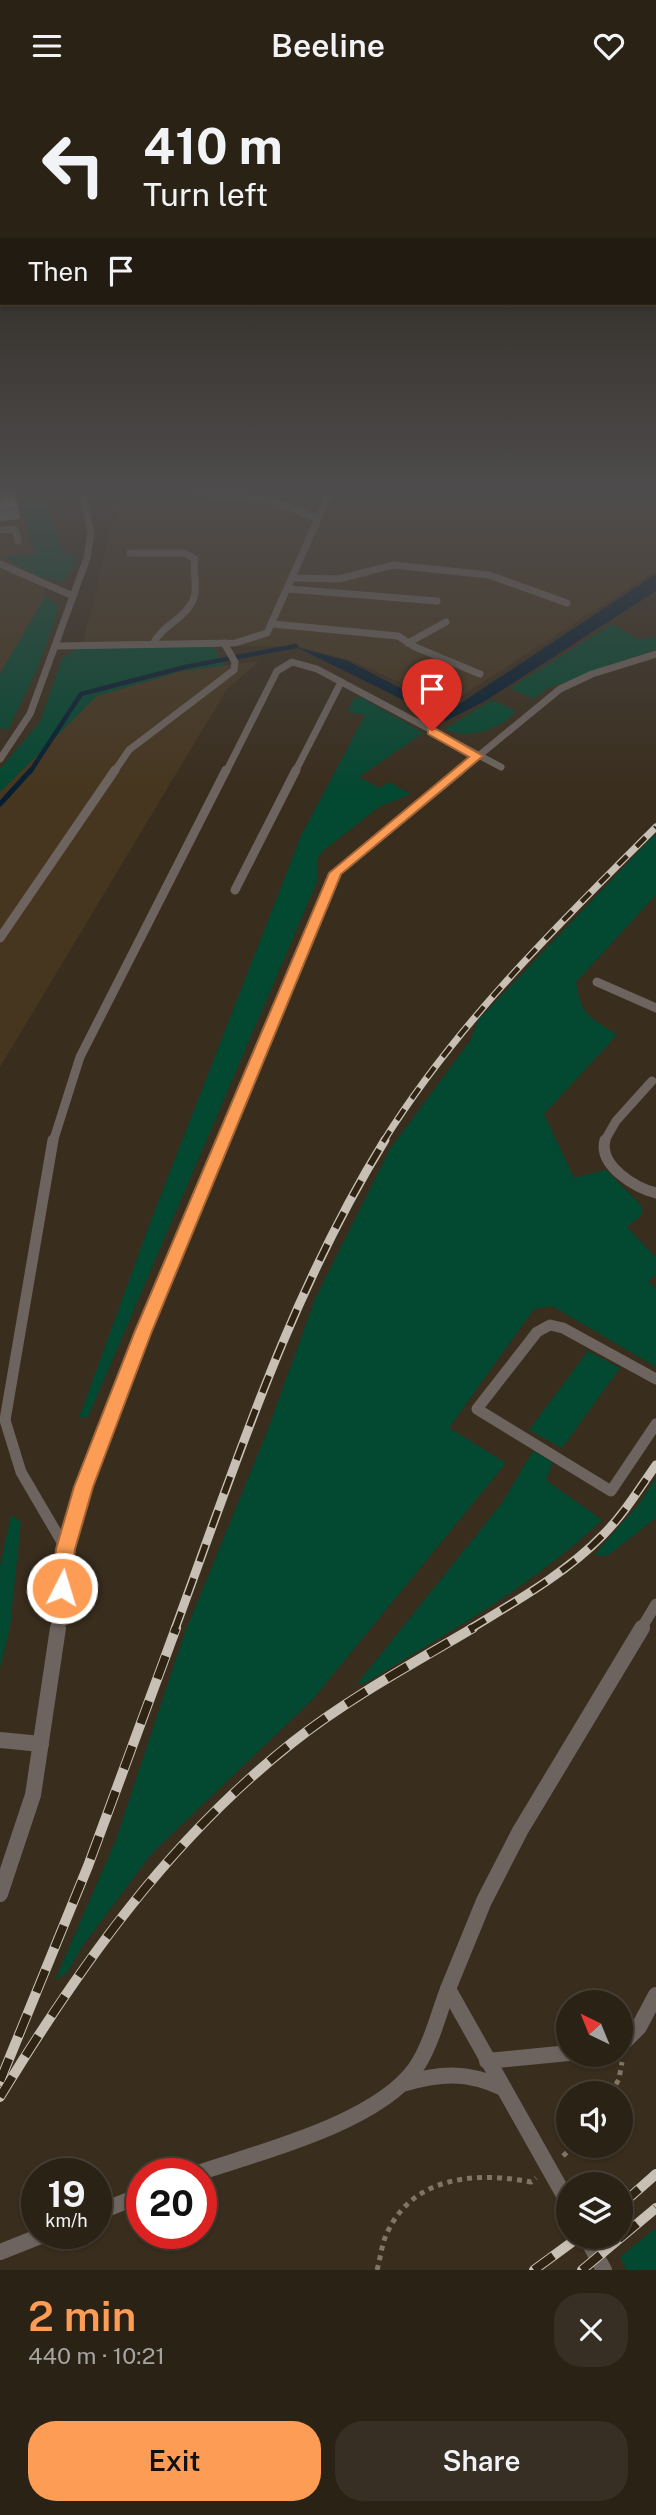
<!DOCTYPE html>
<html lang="en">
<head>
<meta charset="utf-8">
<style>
  :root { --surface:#2b2216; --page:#372f23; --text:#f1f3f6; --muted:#a6a4a1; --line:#473f35; --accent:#fd9d55 }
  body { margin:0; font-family:"Public Sans",sans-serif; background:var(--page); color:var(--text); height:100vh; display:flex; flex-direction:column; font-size:26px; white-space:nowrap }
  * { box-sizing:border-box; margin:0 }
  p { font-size:23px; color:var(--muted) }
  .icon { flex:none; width:38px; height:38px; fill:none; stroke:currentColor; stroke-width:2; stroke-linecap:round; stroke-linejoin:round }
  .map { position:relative; height:2179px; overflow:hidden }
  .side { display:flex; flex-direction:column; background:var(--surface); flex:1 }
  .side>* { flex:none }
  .hud { position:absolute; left:0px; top:0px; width:656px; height:214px; box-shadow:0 2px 5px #0004,0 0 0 2px var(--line); background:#2b2216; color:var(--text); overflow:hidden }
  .needle { width:46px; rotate:317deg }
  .controls { position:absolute; left:556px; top:1899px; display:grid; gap:14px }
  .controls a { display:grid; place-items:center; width:77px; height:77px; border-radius:50%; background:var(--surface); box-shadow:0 2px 5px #0004,0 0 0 2px var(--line); font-size:35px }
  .speed { position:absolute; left:21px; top:2067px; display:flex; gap:14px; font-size:35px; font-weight:700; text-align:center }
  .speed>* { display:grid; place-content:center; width:91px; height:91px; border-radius:50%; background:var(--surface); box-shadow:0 2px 5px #0004,0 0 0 2px var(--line); line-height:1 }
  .speed small { font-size:18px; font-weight:400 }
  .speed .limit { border:10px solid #d22; background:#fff; color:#111 }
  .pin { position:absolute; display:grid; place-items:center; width:60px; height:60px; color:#fff; margin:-72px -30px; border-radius:50% 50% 50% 0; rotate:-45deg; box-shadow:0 0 7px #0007 }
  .pin .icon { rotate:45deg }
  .me { position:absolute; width:77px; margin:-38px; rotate:5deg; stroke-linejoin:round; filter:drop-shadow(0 0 5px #0008) }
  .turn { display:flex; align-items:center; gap:24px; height:147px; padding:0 28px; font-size:32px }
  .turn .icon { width:91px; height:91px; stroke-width:2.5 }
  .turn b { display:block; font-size:49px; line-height:60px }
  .then { display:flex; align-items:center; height:66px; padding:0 28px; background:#0003; gap:14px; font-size:26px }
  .round { display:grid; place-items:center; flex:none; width:74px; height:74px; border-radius:28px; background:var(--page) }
  .overview { display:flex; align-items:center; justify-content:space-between; height:119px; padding:0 28px }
  h1 { font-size:42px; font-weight:600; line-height:52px; color:var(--accent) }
  .action { display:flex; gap:14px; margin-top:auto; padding:14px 28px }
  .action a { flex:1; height:80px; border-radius:28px; background:var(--accent); color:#111; font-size:28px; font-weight:600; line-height:80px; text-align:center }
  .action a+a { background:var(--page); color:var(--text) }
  header { display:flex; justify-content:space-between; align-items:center; height:91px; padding:0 28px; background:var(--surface); font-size:32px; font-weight:600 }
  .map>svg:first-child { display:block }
</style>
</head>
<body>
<header><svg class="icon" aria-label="menu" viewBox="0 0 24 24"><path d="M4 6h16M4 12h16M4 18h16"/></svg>Beeline<svg class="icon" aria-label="heart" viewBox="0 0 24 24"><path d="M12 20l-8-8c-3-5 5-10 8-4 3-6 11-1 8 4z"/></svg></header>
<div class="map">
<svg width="656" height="2179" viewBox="0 0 656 2179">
  <rect width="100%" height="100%" fill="#392d1d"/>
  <g fill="#46361f">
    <polygon points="0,399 16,399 35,463 2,467 43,487 45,506 0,583"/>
    <polygon points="121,399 656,399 656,480 449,613 352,570 296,555 82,555"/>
    <polygon points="259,570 227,598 0,976 0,701 97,605 182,580"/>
  </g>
  <g fill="#034831">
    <polygon points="16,399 42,399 64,462 75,463 76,472 63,490 43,487 1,466 35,463"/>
    <polygon points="45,506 57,513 58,520 38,576 8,639 0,637 0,583"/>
    <polygon points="612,533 638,548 656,546 656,558 548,597 534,608 510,597"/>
    <polygon points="82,555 213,555 225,575 182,580 97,605 0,701 0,678 40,631 62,567"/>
    <polygon points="361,606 423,642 359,686 379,697 389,691 411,703 379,716 323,760 317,768 317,791 88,1326 79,1327 150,1132 301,745 365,624 348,621 353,608"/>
    <path d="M 492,609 L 516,620 C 500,639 467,650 445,638 Z"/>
    <path d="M 656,742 L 656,804 L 576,891 C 581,925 590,926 617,944 L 544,1023 L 574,1087 L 606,1079 L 642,1115 L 642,1124 L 627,1136 L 656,1167 L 656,1184 L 648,1190 L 656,1198 L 656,1276 L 552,1215 L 534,1218 L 449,1337 L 506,1372 L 313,1608 L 152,1762 L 81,1857 L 67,1882 L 55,1889 L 116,1749 L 184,1544 L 267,1341 L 315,1208 L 390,1058 L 470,950 L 479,928 Z"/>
    <polygon points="588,1260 620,1277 562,1357 529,1339"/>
    <path d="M 533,1360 L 553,1371 L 546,1389 L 602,1429 C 531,1496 446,1543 364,1593 L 357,1593 L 502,1412 Z"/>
    <polygon points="656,1387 656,1427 607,1465 594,1464 639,1413"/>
    <polygon points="11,1424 21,1431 10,1536 0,1577 0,1475"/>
    <polygon points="656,2137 656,2179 627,2179 620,2166"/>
  </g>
  <polygon fill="#061e32" points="656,483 656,500 485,610 446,630 296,556 348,570 429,612 455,616"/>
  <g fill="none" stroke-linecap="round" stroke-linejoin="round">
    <polyline stroke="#061e32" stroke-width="4.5" points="30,681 81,603 185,576 296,555"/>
    <polyline stroke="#061e32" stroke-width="5" points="0,713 31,679"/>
    <g stroke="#7f7567" stroke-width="5" stroke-dasharray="5 5" stroke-linecap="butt">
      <polyline points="611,2002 619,1988 622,1971"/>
      <polyline points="563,2065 575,2054"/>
      <path d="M 377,2179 C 381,2165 382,2150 389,2138 C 416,2084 479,2081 531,2091 L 536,2087"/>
    </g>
    <g stroke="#6e645f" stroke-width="7">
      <polyline points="182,399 269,409 317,427"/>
      <polyline points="0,439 15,438 18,450"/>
      <path d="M 130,462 L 184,462 L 195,468 C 192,482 198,493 194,507 C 186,528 163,533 153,553"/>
      <polyline points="0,473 73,505"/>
      <polyline points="292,487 339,488 393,474 489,484 567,512"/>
      <polyline points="288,498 437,510"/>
      <polyline points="273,533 398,545 415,556 480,583"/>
      <polyline points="408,552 446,531"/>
      <polyline points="57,555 235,552 267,542 331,399"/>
      <polyline points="0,668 30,623 87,467 91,441 81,399"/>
      <polyline points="114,681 129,659 234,579 235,571 224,552"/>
      <polyline points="226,681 277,580 292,571 317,578 501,676"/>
      <polyline points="295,681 341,591"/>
      <polyline points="459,681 560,598 592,583 656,563"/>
    </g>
    <g stroke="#6e645f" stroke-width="9">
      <polyline points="235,799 296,679"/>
      <polyline points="0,847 115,679"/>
      <polyline points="597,891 656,917"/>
      <polyline points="53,1051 80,966 226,679"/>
      <polyline points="223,1051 336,782 461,679"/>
      <polyline points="604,1051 616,1030 652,990"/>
    </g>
    <g stroke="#6e645f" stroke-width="11">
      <polyline points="53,1049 5,1329 21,1381 66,1458"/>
      <path d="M 605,1049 C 598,1075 636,1097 656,1102"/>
      <polyline points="656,1288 563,1237 550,1234 537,1241 477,1318 611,1400 656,1333"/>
      <polyline points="57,1538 66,1458 84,1396 144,1240 224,1049"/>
      <polyline points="641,1538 656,1513"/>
    </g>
    <g stroke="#6e645f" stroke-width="16">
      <polyline points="0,1649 41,1653"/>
      <polyline points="0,1803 33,1704 58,1537"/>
      <polyline points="621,1954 639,1936 656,1904"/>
      <polyline points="487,1970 569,1962"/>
      <path d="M 402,1993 C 440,1982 467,1980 503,1997"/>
      <path d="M 198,2082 C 260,2061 376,2032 415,1978 C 431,1955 438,1924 448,1898"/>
      <polyline points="569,2113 448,1898 484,1810 520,1740 642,1537"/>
      <polyline points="96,2122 142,2104"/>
      <polyline points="586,2146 604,2179"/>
      <polyline points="0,2161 48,2142"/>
    </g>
    <g stroke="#c9c0b5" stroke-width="7">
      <path id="rail-far2" d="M 383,1051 C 457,932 558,834 656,736"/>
    </g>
    <g stroke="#c9c0b5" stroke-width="9">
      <g id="rail-far1">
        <path d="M 175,1538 C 236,1372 291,1201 385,1049"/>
        <path d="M 470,1538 C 516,1510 565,1483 603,1444 C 624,1423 639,1398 656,1374"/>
      </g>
    </g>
    <g stroke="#c9c0b5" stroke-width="10">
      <g id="rail">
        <polyline points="0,1990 88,1775 176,1537"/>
        <path d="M 0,2006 C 81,1873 170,1748 293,1651 C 349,1607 412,1573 473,1537"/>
        <polyline points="621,2114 656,2083"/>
        <polyline points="534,2179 579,2146"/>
        <polyline points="582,2179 656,2117"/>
      </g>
    </g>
    <use href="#rail-far2" stroke="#2f2313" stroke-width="4.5" stroke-dasharray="13" stroke-linecap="butt"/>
    <use href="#rail-far1" stroke="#2f2313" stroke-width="6" stroke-dasharray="18" stroke-linecap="butt"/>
    <use href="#rail" stroke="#2f2313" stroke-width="8" stroke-dasharray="24" stroke-linecap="butt"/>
  </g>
  <polygon fill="#9e8d98" points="18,416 20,428 0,430 0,418"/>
  <polygon fill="#e1cad9" stroke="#9e8d98" stroke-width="2" points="0,399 12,399 18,416 0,418"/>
  <linearGradient id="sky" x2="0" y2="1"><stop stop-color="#1f1910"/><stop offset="0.57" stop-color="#4e4c4c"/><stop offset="1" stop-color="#4e4c4c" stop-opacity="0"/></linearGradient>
  <rect width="656" height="704" fill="url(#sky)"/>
  <polygon fill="#fd9d55" stroke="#a46637" stroke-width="2" points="428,638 436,638 483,665 341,783 152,1240 93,1396 75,1458 70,1503 62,1506 55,1503 52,1497 56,1458 74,1396 135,1240 329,782 469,666 428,643"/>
</svg>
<div class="controls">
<a><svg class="needle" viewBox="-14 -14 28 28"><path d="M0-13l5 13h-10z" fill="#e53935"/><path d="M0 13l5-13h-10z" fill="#a6a4a1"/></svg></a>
<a><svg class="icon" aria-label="sound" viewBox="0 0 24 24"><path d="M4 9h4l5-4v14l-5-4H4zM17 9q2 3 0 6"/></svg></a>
<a><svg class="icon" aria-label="layers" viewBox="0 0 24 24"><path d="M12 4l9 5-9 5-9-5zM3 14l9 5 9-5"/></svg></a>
</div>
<div class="speed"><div>19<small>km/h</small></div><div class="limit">20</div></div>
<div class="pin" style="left:432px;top:640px;background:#d93025"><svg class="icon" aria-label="arrive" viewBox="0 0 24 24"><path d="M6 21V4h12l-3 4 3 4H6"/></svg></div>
<svg class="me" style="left:62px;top:1497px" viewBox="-20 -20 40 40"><circle r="17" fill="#fd9d55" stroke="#fff" stroke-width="3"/><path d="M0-11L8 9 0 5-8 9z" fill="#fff"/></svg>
<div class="hud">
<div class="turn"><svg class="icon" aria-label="left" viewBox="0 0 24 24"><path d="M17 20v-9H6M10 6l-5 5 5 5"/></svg><div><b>410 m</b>Turn left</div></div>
<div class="then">Then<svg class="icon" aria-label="arrive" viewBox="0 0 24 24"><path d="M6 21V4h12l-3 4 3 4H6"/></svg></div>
</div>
</div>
<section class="side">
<div class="overview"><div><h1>2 min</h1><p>440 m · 10:21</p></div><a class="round"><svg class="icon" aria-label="close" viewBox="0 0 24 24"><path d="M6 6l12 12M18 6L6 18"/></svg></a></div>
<div class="action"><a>Exit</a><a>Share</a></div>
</section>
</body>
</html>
